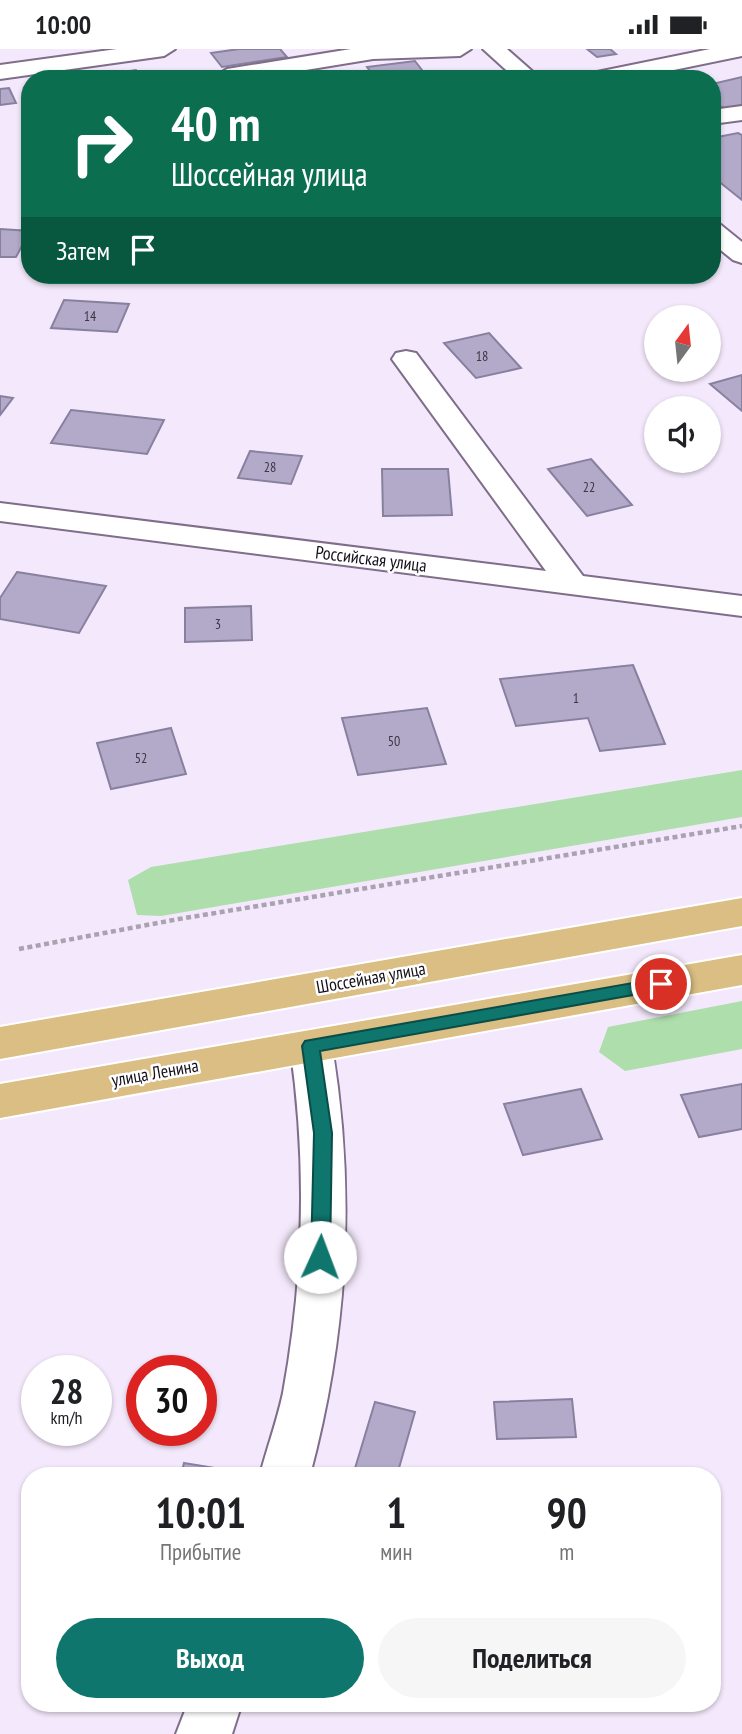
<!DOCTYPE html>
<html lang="ru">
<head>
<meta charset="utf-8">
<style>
  :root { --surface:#fff; --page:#f6f6f6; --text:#202124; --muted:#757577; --accent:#0f766e }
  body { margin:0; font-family:"PT Sans Narrow",sans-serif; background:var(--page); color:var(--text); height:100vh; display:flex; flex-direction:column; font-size:26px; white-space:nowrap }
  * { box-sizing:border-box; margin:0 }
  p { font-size:23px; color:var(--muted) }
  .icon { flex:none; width:38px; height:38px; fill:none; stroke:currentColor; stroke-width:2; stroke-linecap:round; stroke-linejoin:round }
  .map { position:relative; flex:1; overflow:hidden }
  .panel { position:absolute; left:21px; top:1418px; width:700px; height:245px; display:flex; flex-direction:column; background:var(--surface); border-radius:28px; box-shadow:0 2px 5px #0004 }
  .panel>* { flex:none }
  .banner { position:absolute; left:21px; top:21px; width:700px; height:214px; border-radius:28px; box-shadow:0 2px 5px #0004; background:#0b6e4f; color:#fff; overflow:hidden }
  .needle { width:46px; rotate:15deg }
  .fabs { position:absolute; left:644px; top:256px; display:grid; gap:14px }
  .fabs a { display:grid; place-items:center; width:77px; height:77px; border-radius:50%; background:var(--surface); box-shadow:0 2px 5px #0004; font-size:35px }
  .speed { position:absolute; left:21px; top:1306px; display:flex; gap:14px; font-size:35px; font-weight:700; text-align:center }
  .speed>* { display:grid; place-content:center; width:91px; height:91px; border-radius:50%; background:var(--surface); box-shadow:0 2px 5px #0004; line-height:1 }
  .speed small { font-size:18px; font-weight:400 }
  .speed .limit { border:10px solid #d22; background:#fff; color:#111 }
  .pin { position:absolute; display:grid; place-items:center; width:60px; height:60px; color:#fff; margin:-30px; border:4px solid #fff; border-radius:50%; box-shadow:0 2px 7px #0007 }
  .me { position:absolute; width:77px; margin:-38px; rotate:2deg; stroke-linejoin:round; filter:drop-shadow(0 0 5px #0008) }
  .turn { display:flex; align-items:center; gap:24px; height:147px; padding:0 35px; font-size:32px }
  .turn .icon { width:91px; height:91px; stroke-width:2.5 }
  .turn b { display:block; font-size:49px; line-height:60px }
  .then { display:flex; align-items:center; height:66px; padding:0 35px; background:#0003; gap:14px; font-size:26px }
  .eta { display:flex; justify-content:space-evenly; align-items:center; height:119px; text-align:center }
  .eta b { font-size:42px; font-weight:600; line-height:49px }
  .cta { display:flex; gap:14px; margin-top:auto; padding:14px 35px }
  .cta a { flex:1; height:80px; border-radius:42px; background:var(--accent); color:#fff; font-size:28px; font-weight:600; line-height:80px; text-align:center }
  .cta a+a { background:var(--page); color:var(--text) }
  .status { display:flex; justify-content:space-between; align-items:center; height:49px; padding:0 35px; background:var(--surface); direction:ltr }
  .status svg { height:19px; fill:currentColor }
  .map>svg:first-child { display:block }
</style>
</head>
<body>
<div class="status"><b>10:00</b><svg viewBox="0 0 49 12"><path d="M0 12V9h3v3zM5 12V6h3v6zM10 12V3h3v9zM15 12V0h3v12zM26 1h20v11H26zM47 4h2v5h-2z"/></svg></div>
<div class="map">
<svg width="742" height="1685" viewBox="0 0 742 1685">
  <rect width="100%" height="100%" fill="#f4e9fc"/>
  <g fill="#aedeab">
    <polygon points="742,721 742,768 161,867 137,866 128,831 151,818"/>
    <polygon points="742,952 742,1000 625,1022 599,1003 608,978"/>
  </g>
  <g fill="#b3aaca" stroke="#88809f" stroke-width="2">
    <polygon points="239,0 280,0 287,8 222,18 211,4"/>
    <polygon points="587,0 610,0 616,5 597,8"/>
    <polygon points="415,12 429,30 376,30 367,18"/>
    <polygon points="136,21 143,30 120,30 116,24"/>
    <polygon points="742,28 742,56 725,60 712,52 712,35"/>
    <polygon points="9,39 16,54 0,56 0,40"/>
    <polygon points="738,84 742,86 742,151 712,127 712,89"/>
    <polygon points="0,180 30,182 16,208 0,208"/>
    <polygon points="64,251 129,255 117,283 51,279"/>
    <polygon points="489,284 521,319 476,329 444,294"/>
    <polygon points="742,326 742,362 710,335"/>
    <polygon points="0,347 13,349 0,366"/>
    <polygon points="71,361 164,371 147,405 51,394"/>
    <polygon points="250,402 302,407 291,435 238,429"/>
    <polygon points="591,410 632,456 587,467 548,420"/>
    <polygon points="382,420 448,420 452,466 383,467"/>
    <polygon points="17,523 106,537 79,584 0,570 0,549"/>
    <polygon points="251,557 252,591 185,593 185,559"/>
    <polygon points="633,616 665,695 600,702 588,669 516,677 500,630"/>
    <polygon points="427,659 446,715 358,726 342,669"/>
    <polygon points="171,679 186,725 111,740 97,694"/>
    <polygon points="742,1035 742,1080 699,1088 681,1046"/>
    <polygon points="581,1040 602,1090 523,1106 504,1055"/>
    <polygon points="572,1350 576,1388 497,1390 494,1353"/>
    <polygon points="375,1353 415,1363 397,1426 353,1426"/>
    <polygon points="184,1414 227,1421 225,1426 181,1426"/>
  </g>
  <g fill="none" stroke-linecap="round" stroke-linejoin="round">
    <g stroke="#7f6d89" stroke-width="4">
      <g id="minor">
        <polygon points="117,0 175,0 164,7 0,30 0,16"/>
        <polygon points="351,0 471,0 460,7 373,10 251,30 218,30 216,27 227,20"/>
        <polygon points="483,0 507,0 541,30 516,30"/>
        <polygon points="710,0 742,0 742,7 630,30 586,30 597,23"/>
        <polygon points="742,57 742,71 712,75 712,61"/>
        <polygon points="712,173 721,176 742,193 742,214 733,211 712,194"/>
        <polygon points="406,302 416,304 583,527 742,547 742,567 0,472 0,454 546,522 392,310 396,304"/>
        <path d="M 311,981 L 326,986 L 332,997 C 356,1143 348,1284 310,1426 L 260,1426 C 267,1399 277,1372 283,1344 C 304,1229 307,1112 290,997 L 296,986 Z"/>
        <polygon points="188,1654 242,1654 232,1685 176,1685"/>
      </g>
    </g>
    <g stroke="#fff" stroke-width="4">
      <g id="major">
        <polygon points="742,849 742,877 0,1010 0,978"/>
        <polygon points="742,906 742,936 0,1069 0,1035"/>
      </g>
    </g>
    <polyline stroke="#aaa1b1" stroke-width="4.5" stroke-dasharray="5 3.5" stroke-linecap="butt" points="19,900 179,870 742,777"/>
    <use href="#minor" fill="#fff" fill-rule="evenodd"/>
    <use href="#major" fill="#dabe83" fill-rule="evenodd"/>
  </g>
  <polygon fill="#0f766e" stroke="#0a4d48" stroke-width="2" points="661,929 669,935 661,941 320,1002 332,1084 330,1208 327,1214 314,1214 311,1208 314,1084 302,997 305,992"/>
  <g text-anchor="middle" stroke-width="5" stroke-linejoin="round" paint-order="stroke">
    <g font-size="14" fill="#3c3645">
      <text x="90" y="272">14</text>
      <text x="482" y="312">18</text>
      <text x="270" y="423">28</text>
      <text x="589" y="443">22</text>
      <text x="218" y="580">3</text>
      <text x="576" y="654">1</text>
      <text x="394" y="697">50</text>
      <text x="141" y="714">52</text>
    </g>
    <g font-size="18" fill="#150f19" stroke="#fff">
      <text transform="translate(371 510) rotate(7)" y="6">Российская улица</text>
      <text transform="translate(371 929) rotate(-10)" y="6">Шоссейная улица</text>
      <text transform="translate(155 1024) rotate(-10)" y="6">улица Ленина</text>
    </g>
  </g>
</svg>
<div class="fabs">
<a><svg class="needle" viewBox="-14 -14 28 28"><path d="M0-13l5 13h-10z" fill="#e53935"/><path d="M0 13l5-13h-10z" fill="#757577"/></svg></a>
<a><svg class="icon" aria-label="sound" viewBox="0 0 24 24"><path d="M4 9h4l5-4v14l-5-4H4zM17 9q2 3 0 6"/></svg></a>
</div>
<div class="speed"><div>28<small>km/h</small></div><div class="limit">30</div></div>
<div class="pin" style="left:661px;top:935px;background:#d93025"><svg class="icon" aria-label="arrive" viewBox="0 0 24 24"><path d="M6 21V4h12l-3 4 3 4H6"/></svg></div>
<svg class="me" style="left:320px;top:1208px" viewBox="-20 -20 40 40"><circle r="19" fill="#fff"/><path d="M0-13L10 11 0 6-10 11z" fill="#0f766e"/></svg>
<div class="banner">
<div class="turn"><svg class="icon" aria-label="right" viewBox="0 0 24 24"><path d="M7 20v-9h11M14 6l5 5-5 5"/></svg><div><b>40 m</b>Шоссейная улица</div></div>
<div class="then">Затем<svg class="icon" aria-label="arrive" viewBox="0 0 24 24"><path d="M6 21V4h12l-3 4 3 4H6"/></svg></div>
</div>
<section class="panel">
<div class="eta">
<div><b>10:01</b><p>Прибытие</p></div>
<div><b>1</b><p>мин</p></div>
<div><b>90</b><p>m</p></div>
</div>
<div class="cta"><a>Выход</a><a>Поделиться</a></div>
</section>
</div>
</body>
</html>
